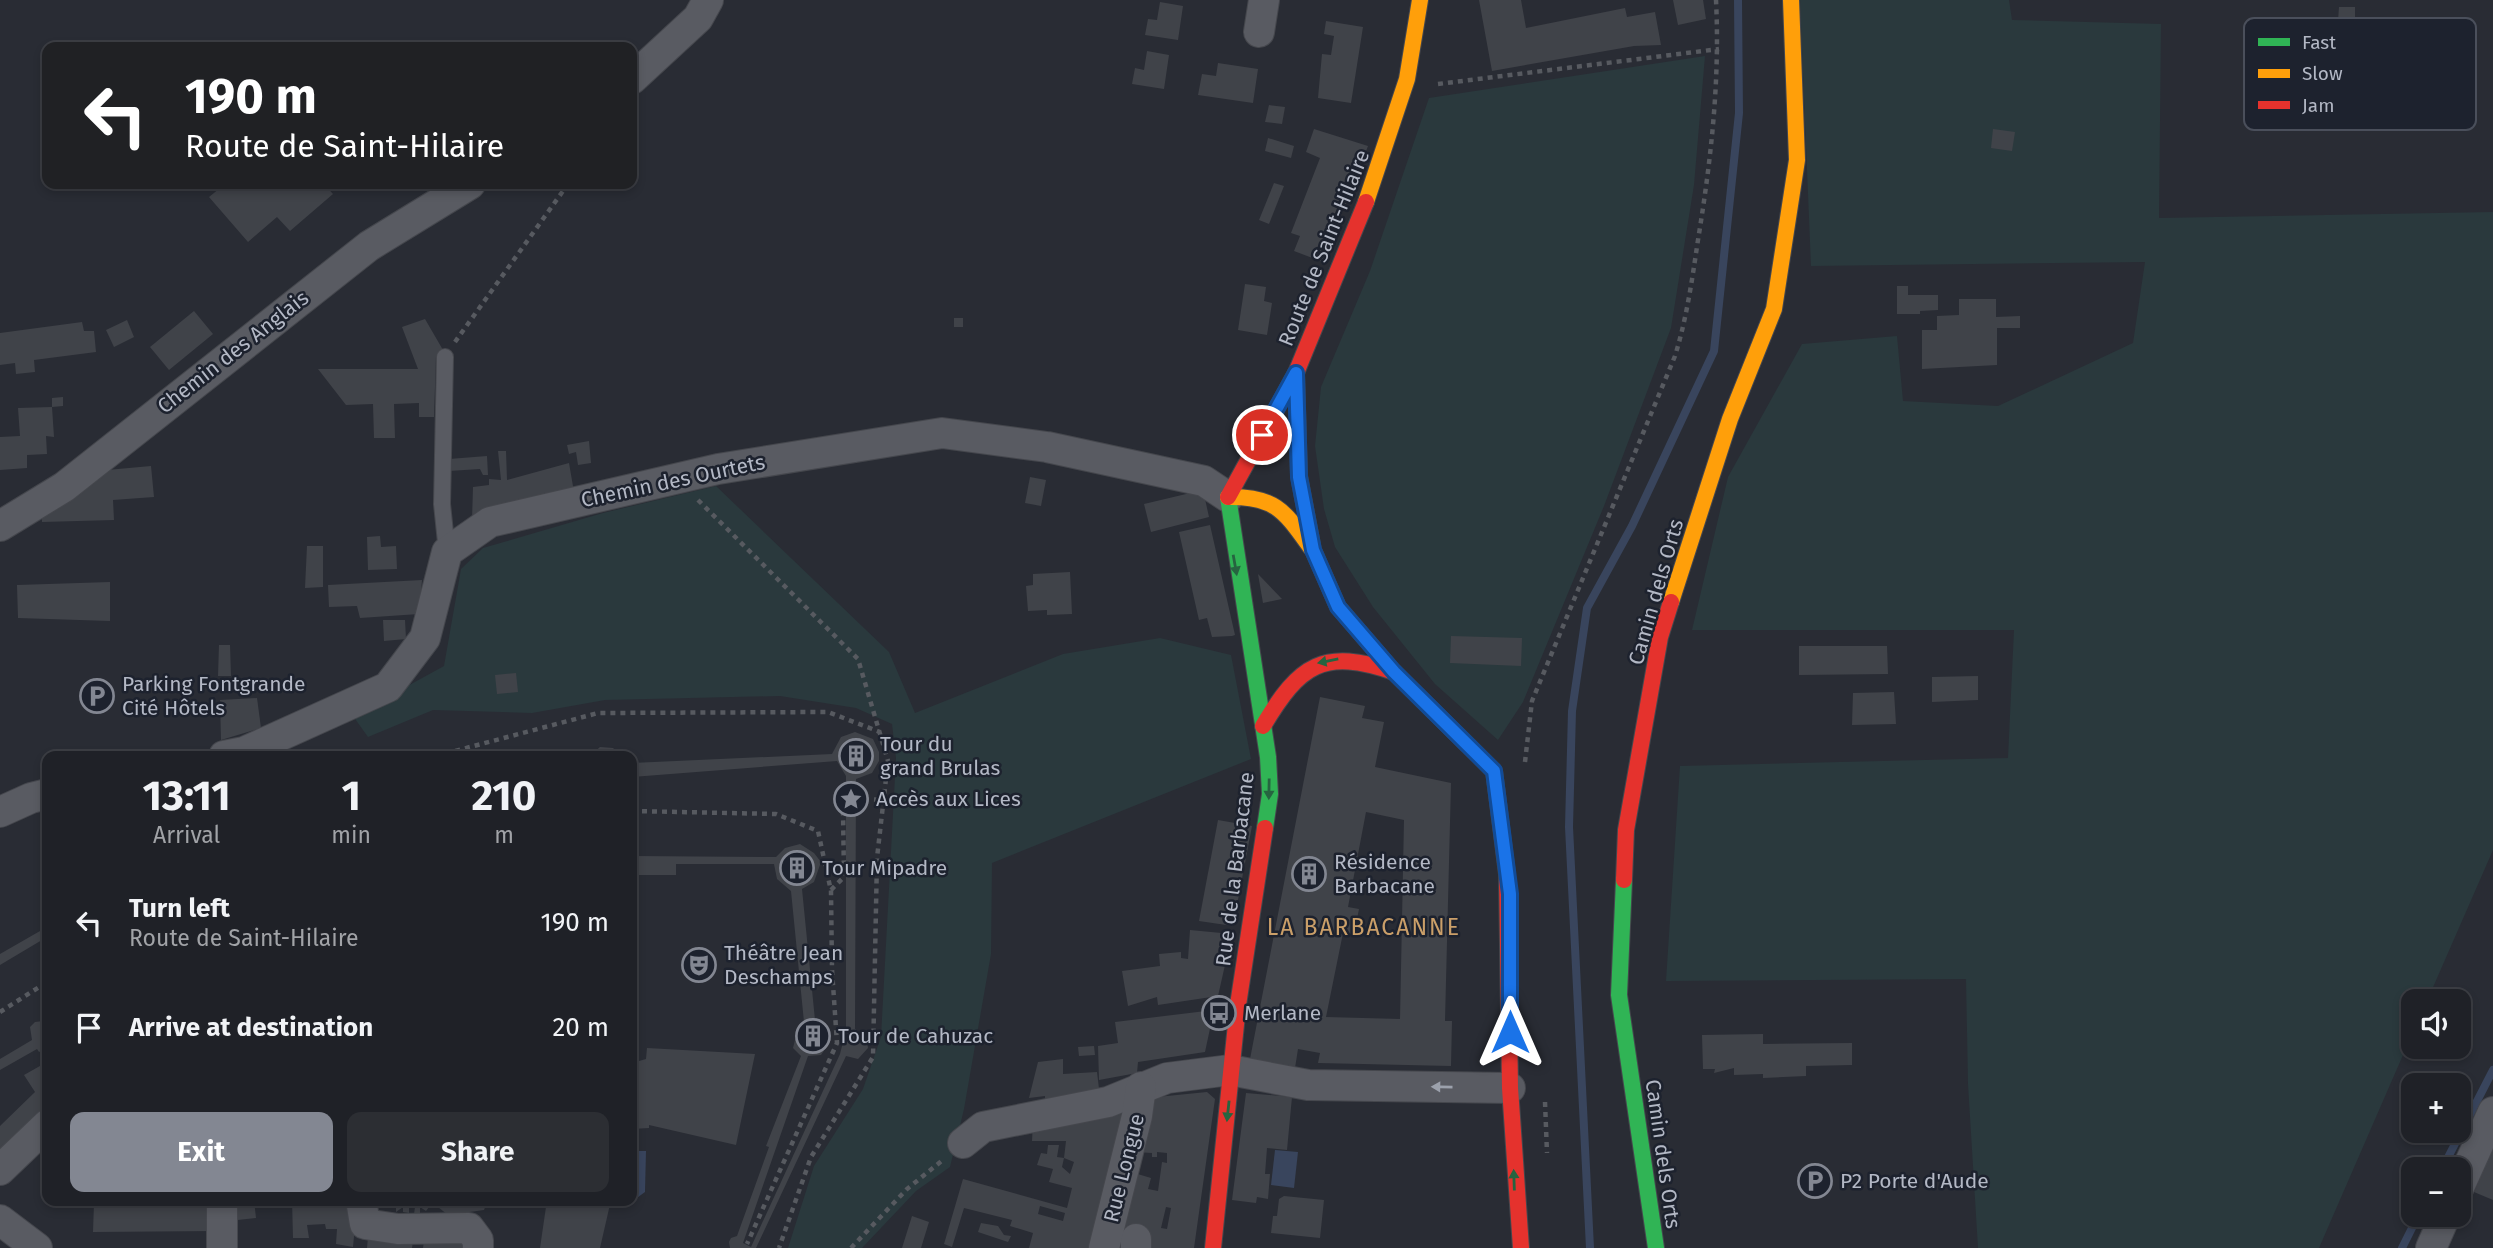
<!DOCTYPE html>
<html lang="en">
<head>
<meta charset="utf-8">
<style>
  :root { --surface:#1f2127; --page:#2c2e33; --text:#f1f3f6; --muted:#a1a3a7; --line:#3c3e44; --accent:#838792 }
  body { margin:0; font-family:"Fira Sans",sans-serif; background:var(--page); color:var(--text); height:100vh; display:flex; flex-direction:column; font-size:26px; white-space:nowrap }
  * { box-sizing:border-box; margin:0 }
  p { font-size:23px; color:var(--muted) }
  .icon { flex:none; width:38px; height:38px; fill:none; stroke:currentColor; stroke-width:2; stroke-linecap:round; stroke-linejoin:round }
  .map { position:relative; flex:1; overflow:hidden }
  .panel { position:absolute; left:42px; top:751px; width:595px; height:455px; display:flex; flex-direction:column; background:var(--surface); border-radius:14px; box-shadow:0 4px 10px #0003,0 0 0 2px var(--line) }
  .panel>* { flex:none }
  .top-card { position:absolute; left:42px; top:42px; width:595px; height:147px; border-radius:14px; box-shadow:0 4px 10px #0003,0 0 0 2px var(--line); background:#202124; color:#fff; overflow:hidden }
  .controls { position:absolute; left:2401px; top:989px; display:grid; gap:14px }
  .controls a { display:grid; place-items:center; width:70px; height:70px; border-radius:14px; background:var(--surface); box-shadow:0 4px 10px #0003,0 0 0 2px var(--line); font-size:35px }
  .pin { position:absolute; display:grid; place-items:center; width:60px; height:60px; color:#fff; margin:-30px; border:4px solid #fff; border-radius:50%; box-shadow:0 2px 7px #0007 }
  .me { position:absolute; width:77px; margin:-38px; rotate:0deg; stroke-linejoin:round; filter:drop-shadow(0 0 5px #0008) }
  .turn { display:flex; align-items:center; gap:24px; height:147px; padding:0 28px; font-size:32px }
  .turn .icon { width:91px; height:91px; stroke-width:2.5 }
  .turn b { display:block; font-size:49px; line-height:60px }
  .eta { display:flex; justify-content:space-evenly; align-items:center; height:119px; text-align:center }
  .eta b { font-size:42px; font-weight:700; line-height:49px }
  .button { display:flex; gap:14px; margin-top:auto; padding:14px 28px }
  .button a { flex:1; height:80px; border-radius:14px; background:var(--accent); color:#fff; font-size:28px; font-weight:700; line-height:80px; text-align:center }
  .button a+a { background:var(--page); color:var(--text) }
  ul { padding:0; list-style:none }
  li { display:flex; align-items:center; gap:21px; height:105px; padding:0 28px }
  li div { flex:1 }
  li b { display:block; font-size:26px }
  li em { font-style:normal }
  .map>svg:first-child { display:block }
</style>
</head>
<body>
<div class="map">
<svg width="2493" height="1248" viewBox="0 0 2493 1248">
  <rect width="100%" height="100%" fill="#292c34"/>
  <g fill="#2a393d">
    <polygon points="1800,0 2009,0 2012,20 2161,24 2159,218 2493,212 2493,850 2427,1001 2413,1001 2413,1032 2319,1248 1978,1248 1968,1084 1966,979 1666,981 1680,766 2008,758 2014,630 1692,630 1728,477 1802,344 1897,336 1903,401 1998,406 2133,343 2145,262 1811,266"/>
    <polygon points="1705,56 1694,185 1671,328 1604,506 1523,702 1498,740 1435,684 1373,607 1335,547 1324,509 1315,446 1321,387 1370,271 1429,98"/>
    <polygon points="716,486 889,652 915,713 1063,654 1160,638 1231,655 1251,759 992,863 991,954 964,1109 950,1167 916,1191 862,1248 788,1248 814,1166 863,1089 881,1037 896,758 892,724 856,708 780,696 605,700 532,713 433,710 368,737 353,716 444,666 461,569 483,548 603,513"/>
  </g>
  <g fill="#39455d">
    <polygon points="1275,1150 1298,1152 1294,1188 1271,1185"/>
    <polygon points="632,1151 646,1151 645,1192 634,1200"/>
  </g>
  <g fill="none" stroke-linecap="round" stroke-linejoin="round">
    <g stroke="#39455d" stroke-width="8">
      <polyline points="2442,1169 2493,1070"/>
      <polyline points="1590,1248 1569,827 1572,711 1587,608 1632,526 1714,351 1739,113 1738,0"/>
      <polyline points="2402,1248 2419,1214"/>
    </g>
  </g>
  <g fill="#404349" fill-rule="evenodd">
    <polygon points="1479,0 1521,0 1526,28 1625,8 1627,17 1655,12 1661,45 1634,46 1492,71"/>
    <polygon points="1673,0 1703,0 1706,19 1678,25"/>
    <polygon points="1160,2 1183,6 1178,40 1145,35 1148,19 1157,20"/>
    <polygon points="2339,7 2355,7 2355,22 2338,21"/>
    <polygon points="1326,21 1363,27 1351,103 1318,98 1322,54 1331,55 1334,36 1324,34"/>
    <polygon points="1147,51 1169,55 1164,89 1132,84 1135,68 1144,70"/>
    <polygon points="1218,63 1258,69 1253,103 1198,95 1202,74 1216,76"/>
    <polygon points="1269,105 1285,107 1282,124 1265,122"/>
    <polygon points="1314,129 1368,146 1323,262 1294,251 1300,236 1291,233 1320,158 1306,152"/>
    <polygon points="1993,129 2015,132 2012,151 1991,148"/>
    <polygon points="1268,138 1294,146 1291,158 1265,151"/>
    <polygon points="1274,183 1284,186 1269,224 1259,220"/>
    <polygon points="225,184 324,184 333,194 290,231 277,217 248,242 209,197"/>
    <polygon points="1245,284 1266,287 1264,301 1272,303 1267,335 1238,330"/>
    <polygon points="1897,286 1908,286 1908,295 1938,295 1938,310 1920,311 1920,314 1897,314"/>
    <polygon points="1959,299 1996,299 1996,317 2020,316 2020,328 1997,328 1997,365 1922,369 1922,330 1937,330 1937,316 1959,315"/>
    <polygon points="194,311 213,334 169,370 150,347"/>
    <rect x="954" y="318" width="9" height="9"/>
    <polygon points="425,319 443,350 440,356 436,357 434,417 419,417 419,403 394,404 395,438 374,438 373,404 346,405 318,369 418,369 402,327"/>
    <polygon points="127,320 134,337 114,347 106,330"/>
    <polygon points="82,322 84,331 94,331 96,352 34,360 35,372 16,374 15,363 0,365 0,333"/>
    <polygon points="63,397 63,406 52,407 54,437 46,436 47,454 27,455 27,468 0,470 0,437 20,436 18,408 52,407 52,398"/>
    <polygon points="589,441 591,463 578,465 576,452 569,454 567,445"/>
    <polygon points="498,451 506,451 507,480 569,463 574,492 506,503 472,520 473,487 489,485 489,479 501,480"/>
    <polygon points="487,456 488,475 483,475 480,469 449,471 449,459"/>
    <polygon points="151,466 154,497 113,500 114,520 42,522 42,514 96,471"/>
    <polygon points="1030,477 1046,480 1041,506 1025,503"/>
    <polygon points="1203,490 1209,517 1151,532 1144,504"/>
    <polygon points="1210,525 1235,635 1232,636 1212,637 1207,618 1199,620 1179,532"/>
    <polygon points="380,536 381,547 396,546 397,569 368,570 367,537"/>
    <polygon points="307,546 323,546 323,587 305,588"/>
    <polygon points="1070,572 1072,614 1047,615 1047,610 1028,611 1026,586 1033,585 1033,574"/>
    <polygon points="1258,574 1282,599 1263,603"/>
    <polygon points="422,580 419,614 360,618 357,606 329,607 328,585"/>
    <polygon points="110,582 110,621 18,618 17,585"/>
    <polygon points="383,620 405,620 406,639 384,641"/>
    <polygon points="1451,636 1522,638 1521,666 1450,663"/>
    <polygon points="219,645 230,645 231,676 218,676"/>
    <polygon points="1799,646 1887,646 1888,674 1799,675"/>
    <polygon points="516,673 518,692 497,694 495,675"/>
    <polygon points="1978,676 1978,700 1932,702 1932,677"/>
    <polygon points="1894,692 1896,724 1852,725 1853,693"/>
    <path d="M 1320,697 L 1365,706 L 1362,718 L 1384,722 L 1375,767 L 1451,783 L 1445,1021 L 1452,1021 L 1451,1066 L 1318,1063 L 1320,1053 L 1298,1049 L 1295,1068 L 1250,1059 ZM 1366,812 L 1404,820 L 1400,1019 L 1326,1017 L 1343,933 L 1354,934 L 1359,909 L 1348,907 Z"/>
    <polygon points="257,698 261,728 221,740 220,700"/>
    <polygon points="855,732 873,739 879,752 879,761 872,773 856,779 855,1029 866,1036 868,1048 858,1059 846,1056 756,1248 730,1248 729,1242 731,1238 737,1236 769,1147 766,1146 801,1056 793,1048 799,1024 804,1022 791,891 777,879 774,864 676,864 676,875 632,875 632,856 776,857 785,848 800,844 814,853 821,862 814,882 802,889 815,1020 827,1028 831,1040 821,1055 808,1056 743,1243 751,1247 840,1054 846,1030 846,776 837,761 632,777 632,763 832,754 841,737"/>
    <polygon points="600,747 613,748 621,756 590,756"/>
    <polygon points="1218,820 1252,826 1233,926 1199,921"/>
    <polygon points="47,927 47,937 0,965 0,954"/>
    <polygon points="1190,930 1232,934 1218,996 1158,1005 1157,997 1128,1006 1122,971 1160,966 1159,954 1181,952 1181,958 1188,959"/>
    <polygon points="1214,1010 1205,1052 1138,1062 1137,1073 1099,1080 1098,1046 1118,1043 1115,1022"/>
    <polygon points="43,1021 47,1023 47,1048 39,1052 37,1049 0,1070 0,1059 32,1040 30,1027 35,1022"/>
    <polygon points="1763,1034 1763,1044 1852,1043 1852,1065 1806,1066 1806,1076 1763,1078 1763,1074 1734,1075 1734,1068 1714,1073 1715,1069 1703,1069 1702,1035"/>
    <polygon points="1094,1046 1095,1055 1079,1056 1078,1047"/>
    <polygon points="647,1048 755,1054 736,1145 649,1125 649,1128 632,1129 632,1063 646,1059"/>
    <polygon points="1063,1059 1063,1074 1097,1072 1100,1097 1045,1106 1045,1096 1029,1098 1038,1062"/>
    <polygon points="47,1062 47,1117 0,1162 0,1126 35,1092 24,1075"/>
    <path d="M 1207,1092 L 1215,1099 L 1194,1248 L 1149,1248 L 1142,1243 L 1145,1228 L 1130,1224 L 1129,1229 L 1119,1226 L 1131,1172 L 1151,1178 L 1148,1189 L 1158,1191 L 1162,1162 L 1167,1163 L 1167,1153 L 1157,1152 L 1157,1157 L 1152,1157 L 1152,1153 L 1136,1152 L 1147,1098 ZM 1166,1207 L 1171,1208 L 1167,1229 L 1161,1228 Z"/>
    <polygon points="1246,1093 1292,1097 1287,1150 1267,1148 1265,1174 1270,1174 1268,1199 1257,1197 1256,1203 1232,1200"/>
    <path d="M 1131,1110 L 1096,1248 L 1029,1248 L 1033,1233 L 1010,1226 L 1012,1220 L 964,1208 L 952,1247 L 944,1244 L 963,1179 L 1067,1208 L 1072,1188 L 1049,1182 L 1053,1169 L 1037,1165 L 1041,1153 L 1047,1154 L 1048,1145 L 1059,1145 L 1057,1157 L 1064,1158 L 1062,1167 L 1070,1174 L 1074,1162 L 1064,1158 L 1066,1141 L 1032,1141 L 1033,1122 ZM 1040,1206 L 1065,1213 L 1063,1221 L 1038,1214 Z"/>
    <polygon points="2493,1147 2493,1200 2474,1192"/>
    <polygon points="1284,1196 1324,1200 1320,1238 1271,1233 1273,1216 1277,1216 1279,1199"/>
    <polygon points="178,1200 215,1200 217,1231 93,1232 94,1203 179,1206"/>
    <polygon points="226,1200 254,1200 256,1218 228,1221"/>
    <polygon points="292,1200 346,1200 350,1226 355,1226 353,1247 336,1244 337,1229 326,1229 325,1224 307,1225 309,1238 293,1238"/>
    <polygon points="395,1200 488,1200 484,1210 448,1215 438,1207 429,1207 426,1211 420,1207 420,1214 414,1214 415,1207 409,1207 409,1213 403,1212 403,1207 396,1212 396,1207 388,1207 389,1203"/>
    <polygon points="547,1200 611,1200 600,1248 540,1248"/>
    <polygon points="912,1216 929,1222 921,1248 902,1248"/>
    <polygon points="981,1223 998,1226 1004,1235 1011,1236 1008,1242 978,1232"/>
    <polygon points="368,1237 413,1241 412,1248 367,1248"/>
    <polygon points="424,1241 465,1241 464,1248 423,1248"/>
  </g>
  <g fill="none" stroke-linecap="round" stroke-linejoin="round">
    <g stroke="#45474d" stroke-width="18">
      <polyline id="lane" points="445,357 442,504 447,552"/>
    </g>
    <g stroke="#45474d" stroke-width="32">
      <g id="street">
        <polyline points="1259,32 1264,0"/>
        <polyline points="632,79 698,18 708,0"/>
        <polyline points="0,526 64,487 369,246 470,184"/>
        <polyline points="224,756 244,752 388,687 425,638 447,552 490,522 718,469 942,433 1047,447 1204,481 1228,497"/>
        <polyline points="0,812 31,798 47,794"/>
        <polyline points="963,1143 983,1127 1108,1102 1167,1078 1230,1070 1308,1085 1510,1088"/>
        <polyline points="0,1170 47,1125"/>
        <polyline points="2459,1187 2493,1112"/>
        <polyline points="361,1200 365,1224 398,1229 469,1228 478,1240 478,1248"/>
        <polyline points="0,1220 37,1248"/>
        <polyline points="1136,1239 1136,1248"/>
        <polyline points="222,1248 222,1200"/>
        <polyline points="1104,1248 1137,1116 1141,1087"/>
        <polyline points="2431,1248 2446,1214"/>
      </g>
    </g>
    <g stroke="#45474d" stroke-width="18">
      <g id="fast">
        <polyline points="1296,373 1299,476 1313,550 1338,607 1394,672 1494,771 1507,874"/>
        <polyline points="1228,497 1268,757 1270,794 1265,828"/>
        <polyline points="1624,880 1619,995 1656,1248"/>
      </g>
    </g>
    <g stroke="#45474d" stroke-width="18">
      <g id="slow">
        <polyline points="1366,202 1407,79 1420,0"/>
        <path d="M 1228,497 C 1276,496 1285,512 1311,548"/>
        <polyline points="1671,602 1730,419 1774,309 1797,160 1791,0"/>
      </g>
    </g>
    <g stroke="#45474d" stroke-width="18">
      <g id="jam">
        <polyline points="1228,497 1296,373 1366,202"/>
        <path d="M 1263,726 C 1300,664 1323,648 1394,672"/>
        <polyline points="1507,874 1510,1088 1521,1248"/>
        <polyline points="1624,880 1626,830 1660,637 1671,602"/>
        <polyline points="1213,1248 1238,1005 1265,828"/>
      </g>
    </g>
    <g stroke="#575a60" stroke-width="4.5" stroke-dasharray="5 5" stroke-linecap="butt">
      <polyline points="1438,84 1719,49"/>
      <polyline points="455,342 568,184"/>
      <polyline points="698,500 858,659 888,761 877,858 873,1057 811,1157 779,1248"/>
      <polyline points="436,756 598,713 828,712 880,732"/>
      <path d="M 1525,762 L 1532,701 L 1675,356 C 1687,317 1692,280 1698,240 C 1711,160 1720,81 1716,0"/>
      <polyline points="632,811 776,814 818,831 831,891 832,970 837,1043 747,1244"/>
      <polyline points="856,811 859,811 859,799 884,800"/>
      <polyline points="831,890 844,877 843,811 846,811"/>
      <polyline points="0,1012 47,982"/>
      <polyline points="1545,1102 1547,1153"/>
      <polyline points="851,1248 907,1189 944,1159"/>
    </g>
    <use href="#lane" stroke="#595b62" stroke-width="16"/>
    <use href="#street" stroke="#595b62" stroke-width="30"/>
    <use href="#fast" stroke="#30b455" stroke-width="16"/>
    <use href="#slow" stroke="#ff9f0a" stroke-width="16"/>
    <use href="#jam" stroke="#e5322d" stroke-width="16"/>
  </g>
  <defs><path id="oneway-solid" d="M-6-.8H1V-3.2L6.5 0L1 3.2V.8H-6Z" transform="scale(1.75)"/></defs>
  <g fill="#266440">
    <use href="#oneway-solid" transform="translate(1235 565) rotate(80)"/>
    <use href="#oneway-solid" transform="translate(1328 661) rotate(169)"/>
    <use href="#oneway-solid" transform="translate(1269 789) rotate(91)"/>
    <use href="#oneway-solid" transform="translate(1228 1111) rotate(96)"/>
    <use href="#oneway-solid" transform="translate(1514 1180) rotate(-92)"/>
  </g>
  <use fill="#9ca1ac" href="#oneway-solid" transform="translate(1442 1087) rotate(-179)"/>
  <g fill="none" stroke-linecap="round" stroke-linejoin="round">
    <g stroke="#114b97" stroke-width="18">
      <polyline id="route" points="1262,435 1296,373 1299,477 1313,550 1338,607 1394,672 1494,771 1510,894 1510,1032"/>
    </g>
    <use href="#route" stroke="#1a73e8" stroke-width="12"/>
  </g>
  <defs>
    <g id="parking-ring" transform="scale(1.75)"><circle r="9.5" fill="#1d222e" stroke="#838792" stroke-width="1.5"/><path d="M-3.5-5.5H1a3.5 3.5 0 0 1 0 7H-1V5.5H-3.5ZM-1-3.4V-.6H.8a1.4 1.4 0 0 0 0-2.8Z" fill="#838792"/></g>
    <g id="building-ring" transform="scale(1.75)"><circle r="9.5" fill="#1d222e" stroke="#838792" stroke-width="1.5"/><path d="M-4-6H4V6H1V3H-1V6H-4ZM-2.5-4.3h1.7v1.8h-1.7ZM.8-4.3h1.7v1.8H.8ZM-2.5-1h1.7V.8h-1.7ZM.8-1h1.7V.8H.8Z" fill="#838792"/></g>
    <g id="sight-ring" transform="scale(1.75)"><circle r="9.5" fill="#1d222e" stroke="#838792" stroke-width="1.5"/><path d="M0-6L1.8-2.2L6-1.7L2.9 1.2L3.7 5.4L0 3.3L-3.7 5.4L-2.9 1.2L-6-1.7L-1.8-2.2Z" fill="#838792"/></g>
    <g id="theatre-ring" transform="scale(1.75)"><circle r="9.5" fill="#1d222e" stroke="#838792" stroke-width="1.5"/><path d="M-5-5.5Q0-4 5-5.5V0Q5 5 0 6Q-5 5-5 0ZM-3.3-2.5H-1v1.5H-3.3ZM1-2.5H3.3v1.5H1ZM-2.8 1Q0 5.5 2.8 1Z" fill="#838792"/></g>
    <g id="bus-ring" transform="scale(1.75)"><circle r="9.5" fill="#1d222e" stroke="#838792" stroke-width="1.5"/><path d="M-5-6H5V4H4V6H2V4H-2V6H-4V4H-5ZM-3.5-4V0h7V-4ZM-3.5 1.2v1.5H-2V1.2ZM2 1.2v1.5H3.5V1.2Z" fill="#838792"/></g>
  </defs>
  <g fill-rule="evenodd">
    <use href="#parking-ring" x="97" y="696"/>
    <use href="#building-ring" x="856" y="756"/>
    <use href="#sight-ring" x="851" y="799"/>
    <use href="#building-ring" x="797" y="868"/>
    <use href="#building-ring" x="1309" y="874"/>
    <use href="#theatre-ring" x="699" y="965"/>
    <use href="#bus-ring" x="1219" y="1013"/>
    <use href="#building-ring" x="813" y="1036"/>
    <use href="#parking-ring" x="1815" y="1181"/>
  </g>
  <g text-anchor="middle" stroke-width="5" stroke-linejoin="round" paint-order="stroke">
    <g font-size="21" fill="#b3b8c5" stroke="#1d222e">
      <text transform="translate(1324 248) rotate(-68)" y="7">Route de Saint-Hilaire</text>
      <text transform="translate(233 352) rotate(-38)" y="7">Chemin des Anglais</text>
      <text transform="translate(673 481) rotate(-12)" y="7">Chemin des Ourtets</text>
      <text transform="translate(1656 592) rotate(-74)" y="7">Camin dels Orts</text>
      <text transform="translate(1235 869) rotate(-83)" y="7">Rue de la Barbacane</text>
      <text transform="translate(1663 1154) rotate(82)" y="7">Camin dels Orts</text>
      <text transform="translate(1124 1168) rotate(-76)" y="7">Rue Longue</text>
    </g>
    <g font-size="21" fill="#b3b8c5" stroke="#1d222e" text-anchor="start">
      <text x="122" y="691">Parking Fontgrande<tspan x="122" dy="24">Cité Hôtels</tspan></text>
      <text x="880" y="751">Tour du<tspan x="880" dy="24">grand Brulas</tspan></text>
      <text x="876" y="806">Accès aux Lices</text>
      <text x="1334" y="869">Résidence<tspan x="1334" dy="24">Barbacane</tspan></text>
      <text x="822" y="875">Tour Mipadre</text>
      <text x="724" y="960">Théâtre Jean<tspan x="724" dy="24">Deschamps</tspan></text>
      <text x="1244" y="1020">Merlane</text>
      <text x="838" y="1043">Tour de Cahuzac</text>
      <text x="1840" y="1188">P2 Porte d'Aude</text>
    </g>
    <g font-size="23" letter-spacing="2" fill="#ca9f69" stroke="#1d222e">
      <text x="1364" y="935">LA BARBACANNE</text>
    </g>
  </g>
  <rect x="2244" y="18" width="232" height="112" rx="10" fill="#1d222e" stroke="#4a4f5b" stroke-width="2"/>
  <rect x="2258" y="38" width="32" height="8" fill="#30b455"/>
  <rect x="2258" y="69" width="32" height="9" fill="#ff9f0a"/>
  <rect x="2258" y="101" width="32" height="8" fill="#e5322d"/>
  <g font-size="19" fill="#b3b8c5">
    <text x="2302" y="49">Fast</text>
    <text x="2302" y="80">Slow</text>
    <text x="2302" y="112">Jam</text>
  </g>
</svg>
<div class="controls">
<a><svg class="icon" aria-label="sound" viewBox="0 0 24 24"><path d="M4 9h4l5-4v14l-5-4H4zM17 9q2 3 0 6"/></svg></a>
<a>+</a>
<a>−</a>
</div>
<div class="pin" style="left:1262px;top:435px;background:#d93025"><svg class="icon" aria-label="arrive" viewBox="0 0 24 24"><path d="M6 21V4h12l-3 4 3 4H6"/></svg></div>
<svg class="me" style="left:1510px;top:1032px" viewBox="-20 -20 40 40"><path d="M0-17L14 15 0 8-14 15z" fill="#1a73e8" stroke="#fff" stroke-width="4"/></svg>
<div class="top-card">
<div class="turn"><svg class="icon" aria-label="left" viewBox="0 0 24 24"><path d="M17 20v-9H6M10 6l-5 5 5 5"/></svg><div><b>190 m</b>Route de Saint-Hilaire</div></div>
</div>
<section class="panel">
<div class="eta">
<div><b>13:11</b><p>Arrival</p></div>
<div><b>1</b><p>min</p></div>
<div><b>210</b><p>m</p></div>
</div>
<ul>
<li><svg class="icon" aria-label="left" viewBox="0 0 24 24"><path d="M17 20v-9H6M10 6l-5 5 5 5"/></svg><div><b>Turn left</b><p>Route de Saint-Hilaire</p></div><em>190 m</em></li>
<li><svg class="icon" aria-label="arrive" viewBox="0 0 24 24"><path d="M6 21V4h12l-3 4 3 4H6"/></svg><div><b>Arrive at destination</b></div><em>20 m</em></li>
</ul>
<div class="button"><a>Exit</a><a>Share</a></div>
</section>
</div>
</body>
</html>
